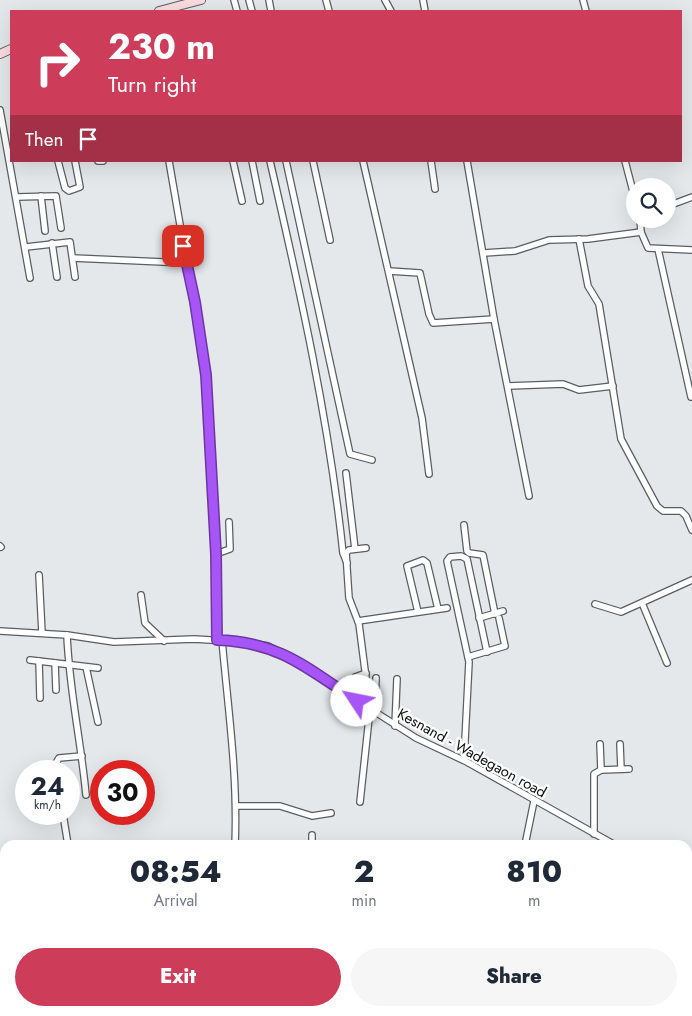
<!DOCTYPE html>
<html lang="en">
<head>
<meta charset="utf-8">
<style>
  :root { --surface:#fff; --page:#f6f6f7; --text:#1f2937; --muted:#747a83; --accent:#cd3d59 }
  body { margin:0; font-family:Jost,sans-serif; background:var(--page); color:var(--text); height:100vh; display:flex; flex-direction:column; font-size:19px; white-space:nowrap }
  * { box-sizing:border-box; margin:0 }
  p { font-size:16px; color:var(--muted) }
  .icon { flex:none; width:28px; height:28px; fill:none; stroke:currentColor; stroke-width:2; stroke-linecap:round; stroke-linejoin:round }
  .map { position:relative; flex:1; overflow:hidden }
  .panel { position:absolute; left:0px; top:840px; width:692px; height:176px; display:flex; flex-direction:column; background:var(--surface); border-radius:15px 15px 0 0; box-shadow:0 5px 20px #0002 }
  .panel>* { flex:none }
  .guide { position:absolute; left:10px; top:10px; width:672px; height:152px; border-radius:0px; box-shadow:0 5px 20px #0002; background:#cd3d59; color:#fff; overflow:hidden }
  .fabs { position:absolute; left:626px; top:178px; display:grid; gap:10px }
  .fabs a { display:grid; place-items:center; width:50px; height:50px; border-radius:50%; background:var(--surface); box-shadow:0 5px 20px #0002; font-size:25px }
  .speed { position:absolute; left:15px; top:760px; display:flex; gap:10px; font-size:25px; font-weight:700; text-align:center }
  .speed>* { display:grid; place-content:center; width:65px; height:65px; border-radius:50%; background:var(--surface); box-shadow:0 5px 20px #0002; line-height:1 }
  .speed small { font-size:12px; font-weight:400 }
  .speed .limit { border:8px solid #d22; background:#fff; color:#111 }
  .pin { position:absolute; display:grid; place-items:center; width:42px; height:42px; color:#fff; margin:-21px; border-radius:10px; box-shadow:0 2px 8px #0006 }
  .me { position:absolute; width:55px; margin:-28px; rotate:304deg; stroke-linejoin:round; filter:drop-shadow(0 0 4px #0008) }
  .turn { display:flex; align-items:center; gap:18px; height:105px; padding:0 15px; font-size:22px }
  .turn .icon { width:65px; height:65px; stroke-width:2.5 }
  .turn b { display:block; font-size:35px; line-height:42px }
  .then { display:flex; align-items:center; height:48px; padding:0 15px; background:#0003; gap:10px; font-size:19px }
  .eta { display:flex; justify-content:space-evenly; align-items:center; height:85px; text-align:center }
  .eta b { font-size:30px; font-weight:800; line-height:35px }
  .primary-button { display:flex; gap:10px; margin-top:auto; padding:10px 15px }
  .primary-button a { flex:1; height:58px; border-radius:30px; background:var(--accent); color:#fff; font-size:20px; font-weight:800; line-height:58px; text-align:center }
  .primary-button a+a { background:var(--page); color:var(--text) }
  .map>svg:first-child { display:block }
</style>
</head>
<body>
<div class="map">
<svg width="692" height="1016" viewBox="0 0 692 1016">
  <rect width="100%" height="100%" fill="#e4e8eb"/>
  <polygon fill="#78e0ed" points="0,909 5,911 2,974 0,974"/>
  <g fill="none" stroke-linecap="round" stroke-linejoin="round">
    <g stroke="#5b5e61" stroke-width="8">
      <g id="minor">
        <polyline points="234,0 237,11"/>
        <polyline points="249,0 252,11"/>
        <polyline points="269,0 271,11"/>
        <polyline points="326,0 329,11"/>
        <polyline points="385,0 391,11"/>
        <polyline points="423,0 425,11"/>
        <polyline points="583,0 586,11"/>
        <polyline points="0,110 30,278"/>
        <polyline points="58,161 65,188 69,191 80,187 75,161"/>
        <polyline points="98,161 103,161"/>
        <polyline points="169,161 206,375 216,554 217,640"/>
        <polyline points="233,161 242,201"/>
        <polyline points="252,161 260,201"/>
        <path d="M 270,161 C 300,291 329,420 343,553 L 347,563"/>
        <polyline points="286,161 350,454 372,460"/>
        <polyline points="313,161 330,240"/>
        <polyline points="363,161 422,418 429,474"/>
        <polyline points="431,161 435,189"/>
        <polyline points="467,161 494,319 529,496"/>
        <polyline points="625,161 635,199"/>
        <polyline points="41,196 45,231"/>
        <polyline points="17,197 56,196 61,228"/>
        <polyline points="668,206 692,197"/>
        <polyline points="640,219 641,232 648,248 692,250"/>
        <polyline points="579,239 588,286 599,304 621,439 657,506 663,511 681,511 686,516 692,530"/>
        <polyline points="52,243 57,277"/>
        <polyline points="26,247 70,242 75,277"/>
        <polyline points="658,249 691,397"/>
        <polyline points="484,253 515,251 549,240 588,239 641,232"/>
        <polyline points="73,258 186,263"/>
        <polyline points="389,271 420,273 429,314 433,323 494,319"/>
        <polyline points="508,386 563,384 579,390 613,386"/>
        <polyline points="346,473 355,549"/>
        <polyline points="464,525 467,551 469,553 483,555 495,614"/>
        <polyline points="0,546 1,547"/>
        <polyline points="216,554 230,549 229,522"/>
        <polyline points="39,575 42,633"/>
        <polyline points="141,595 145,623 164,641"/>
        <polyline points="642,603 667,663"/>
        <polyline points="595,604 621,612 692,580"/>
        <polyline points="418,612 407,566 423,560 427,563 438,609"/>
        <polyline points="479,618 503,611"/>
        <polyline points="358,621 447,608"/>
        <polyline points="0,631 67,635 114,642 194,639 244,642 268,646 297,662 416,738 467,762 615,845"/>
        <path d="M 67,635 C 69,689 81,741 86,795"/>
        <path d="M 222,640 C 228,709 238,776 235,845"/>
        <polyline points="468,657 505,646 499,618"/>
        <polyline points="30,660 98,668"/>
        <polyline points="39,661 40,698"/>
        <polyline points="55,663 56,690"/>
        <polyline points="86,667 98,722"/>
        <polyline points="357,701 355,677 366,673"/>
        <polyline points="375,713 376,678"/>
        <polyline points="395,726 397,679"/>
        <polyline points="600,744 601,770"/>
        <polyline points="620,744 621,769"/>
        <polyline points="464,760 469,662 447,561 450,557 461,556 467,559 487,652"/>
        <polyline points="57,771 56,763 59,758 82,756"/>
        <polyline points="360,802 370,709 359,624 349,598 346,553 349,550 366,548"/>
        <polyline points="237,806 280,806 312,816 331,813"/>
        <polyline points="63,814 68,845"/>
        <polyline points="594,834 594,774 601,770 629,769"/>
        <polyline points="312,845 312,835"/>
        <polyline points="525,845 534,801"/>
        <polyline points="688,880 692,882"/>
        <polyline points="688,999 690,998 690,987"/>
        <polyline points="271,1011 275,1016"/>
        <polyline points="228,1016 229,1011"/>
        <polyline points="527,1016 528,1011"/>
      </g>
    </g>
    <g stroke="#5b5e61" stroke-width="10">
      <g id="secondary">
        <polyline points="159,11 201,0"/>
        <polyline points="0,54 11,49"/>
      </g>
    </g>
    <use href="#minor" stroke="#fff" stroke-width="5.5"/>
    <use href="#secondary" stroke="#fadce0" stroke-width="8"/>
  </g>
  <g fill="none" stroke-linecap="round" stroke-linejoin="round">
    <g stroke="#6d37a1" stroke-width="12">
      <path id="route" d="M 183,246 L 195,302 L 206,375 L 216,554 L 217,640 C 280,642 307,668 357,701"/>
    </g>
    <use href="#route" stroke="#a855f7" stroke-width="9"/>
  </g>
  <g text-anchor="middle" stroke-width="4.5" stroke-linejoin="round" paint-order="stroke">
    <g font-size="15" fill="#121314" stroke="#fff">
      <text transform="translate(472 753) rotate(29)" y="5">Kesnand - Wadegaon road</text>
    </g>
  </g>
</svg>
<div class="fabs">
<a><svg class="icon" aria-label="search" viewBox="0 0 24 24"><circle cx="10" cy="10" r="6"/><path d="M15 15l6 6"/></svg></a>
</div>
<div class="speed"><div>24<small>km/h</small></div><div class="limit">30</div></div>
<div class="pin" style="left:183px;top:246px;background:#d93025"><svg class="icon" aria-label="arrive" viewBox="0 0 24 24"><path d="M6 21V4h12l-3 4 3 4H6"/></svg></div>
<svg class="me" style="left:357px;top:701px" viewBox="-20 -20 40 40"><circle r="19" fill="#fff"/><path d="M0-13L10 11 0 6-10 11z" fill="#a855f7"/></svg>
<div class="guide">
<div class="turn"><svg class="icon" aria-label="right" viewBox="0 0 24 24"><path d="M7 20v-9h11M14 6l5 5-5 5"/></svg><div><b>230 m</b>Turn right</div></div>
<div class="then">Then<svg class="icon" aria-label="arrive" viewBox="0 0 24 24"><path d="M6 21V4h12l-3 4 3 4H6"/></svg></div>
</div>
<section class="panel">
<div class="eta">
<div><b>08:54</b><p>Arrival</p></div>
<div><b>2</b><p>min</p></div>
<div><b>810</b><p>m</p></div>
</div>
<div class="primary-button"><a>Exit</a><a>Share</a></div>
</section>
</div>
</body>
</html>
